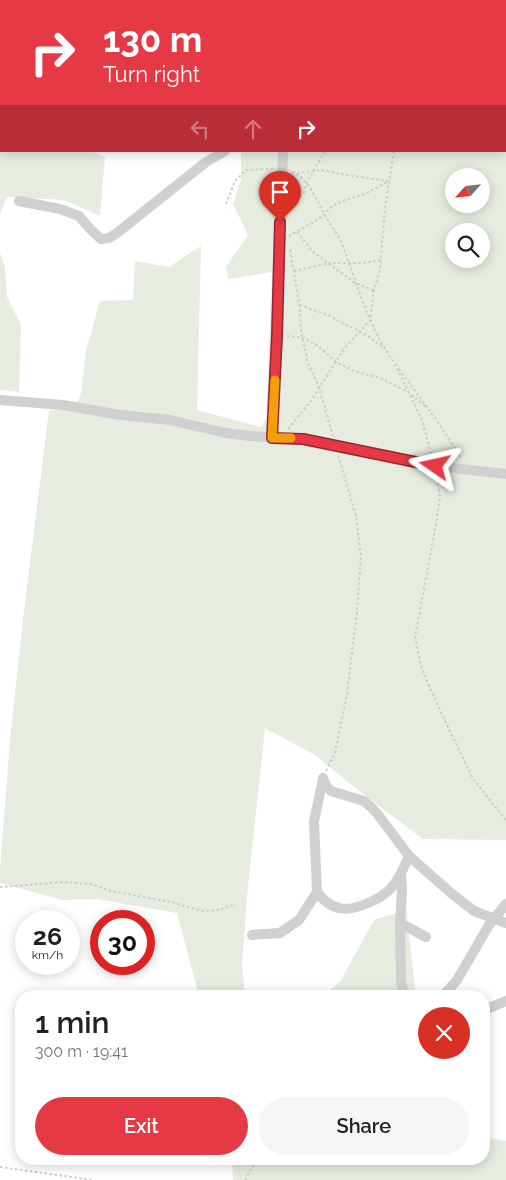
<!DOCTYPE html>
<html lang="en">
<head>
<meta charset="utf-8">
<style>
  :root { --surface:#fff; --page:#f6f6f6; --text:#222; --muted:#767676; --accent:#e63946 }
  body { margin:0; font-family:Raleway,sans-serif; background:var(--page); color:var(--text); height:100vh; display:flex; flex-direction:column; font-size:19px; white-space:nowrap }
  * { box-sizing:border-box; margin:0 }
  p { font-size:16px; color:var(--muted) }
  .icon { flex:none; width:28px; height:28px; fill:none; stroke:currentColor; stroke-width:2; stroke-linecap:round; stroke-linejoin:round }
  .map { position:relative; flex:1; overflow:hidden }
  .details { position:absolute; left:15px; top:990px; width:475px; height:175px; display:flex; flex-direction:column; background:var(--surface); border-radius:20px; box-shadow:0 2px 12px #0003 }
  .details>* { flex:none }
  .banner { position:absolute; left:0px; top:0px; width:506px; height:152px; box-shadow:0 2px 12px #0003; background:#e63946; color:#fff; overflow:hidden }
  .needle { width:32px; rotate:243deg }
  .tools { position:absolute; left:445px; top:168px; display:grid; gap:10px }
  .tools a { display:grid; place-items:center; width:45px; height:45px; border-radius:50%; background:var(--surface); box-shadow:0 2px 12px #0003; font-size:25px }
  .speed { position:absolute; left:15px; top:910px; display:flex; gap:10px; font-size:25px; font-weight:700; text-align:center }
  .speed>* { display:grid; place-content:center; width:65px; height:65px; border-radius:50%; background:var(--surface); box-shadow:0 2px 12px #0003; line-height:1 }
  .speed small { font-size:12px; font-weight:400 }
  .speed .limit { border:8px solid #d22; background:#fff; color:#111 }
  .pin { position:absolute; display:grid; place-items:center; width:42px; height:42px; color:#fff; margin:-51px -21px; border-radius:50% 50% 50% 0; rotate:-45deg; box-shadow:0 0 5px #0007 }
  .pin .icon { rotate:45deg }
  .me { position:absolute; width:55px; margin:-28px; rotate:281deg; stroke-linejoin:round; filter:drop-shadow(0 0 4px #0008) }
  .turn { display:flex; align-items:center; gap:18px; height:105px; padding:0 20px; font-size:22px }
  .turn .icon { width:65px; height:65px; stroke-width:2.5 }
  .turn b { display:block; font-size:35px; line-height:42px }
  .lanes { display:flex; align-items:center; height:48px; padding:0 20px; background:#0003; justify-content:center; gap:25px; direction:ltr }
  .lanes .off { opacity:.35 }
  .round { display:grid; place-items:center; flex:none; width:52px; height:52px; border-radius:26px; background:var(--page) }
  .summary { display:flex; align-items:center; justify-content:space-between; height:85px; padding:0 20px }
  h1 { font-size:30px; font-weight:600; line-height:38px }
  .primary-button { display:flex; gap:10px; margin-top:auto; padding:10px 20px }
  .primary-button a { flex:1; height:58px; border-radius:30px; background:var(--accent); color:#fff; font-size:20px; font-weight:600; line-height:58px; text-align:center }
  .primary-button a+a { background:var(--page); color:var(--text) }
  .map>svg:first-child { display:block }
</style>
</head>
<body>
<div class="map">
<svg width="506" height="1180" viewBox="0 0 506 1180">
  <rect width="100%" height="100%" fill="#fff"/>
  <g fill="#e6ecdf" fill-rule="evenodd">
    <path d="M 505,77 L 506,78 L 506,840 L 423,839 L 359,791 L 315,755 L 265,728 L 247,896 L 242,965 L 245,996 L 199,996 L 177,913 L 97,899 L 63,900 L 0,883 L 0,869 L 10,741 L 23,619 L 49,410 L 74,410 L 81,393 L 86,351 L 100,301 L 133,300 L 135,261 L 169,267 L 201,246 L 197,410 L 261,427 L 266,418 L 272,272 L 228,279 L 226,267 L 248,235 L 233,204 L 241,180 L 241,153 L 238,151 L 505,151 ZM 454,176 L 481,176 L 481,204 L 454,204 ZM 454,231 L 481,231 L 481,259 L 454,259 Z"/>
    <polygon points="0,92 1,92 1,151 91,151 105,157 100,216 64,200 7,197 0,214"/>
    <polygon points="0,253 5,267 7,297 21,325 19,392 0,390"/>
    <polygon points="406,910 416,996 322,996 340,982 374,920"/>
    <polygon points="484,1137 506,1141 506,1180 233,1180 232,1159 484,1159"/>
  </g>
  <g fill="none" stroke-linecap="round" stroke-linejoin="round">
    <g stroke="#cdcdcd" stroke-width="2" stroke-dasharray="2.5 2.5" stroke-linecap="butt">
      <path d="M 292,172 C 308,176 318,204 326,217 C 331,226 338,234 342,244 C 353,272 361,302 375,330 C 380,342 388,353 394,363"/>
      <polyline points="297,173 321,170 347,175 388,181"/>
      <polyline points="226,204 235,181 246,170 273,169"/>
      <polyline points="291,209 304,193 306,184 325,151"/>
      <polyline points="297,232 313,252 355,283 373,290"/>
      <polyline points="289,236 317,220 324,215 332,206 345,200 365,194 389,181"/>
      <polyline points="290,250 300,308 301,331 308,363 319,388 333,436"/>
      <polyline points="294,271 329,263 361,263 381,260"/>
      <polyline points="300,305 328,315 368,336 385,349"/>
      <polyline points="287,336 303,338 317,345 336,362 354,371 380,378 408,392 425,406"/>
      <polyline points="395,364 422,420 432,457"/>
      <polyline points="399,369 437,421 462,459"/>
      <polyline points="288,429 311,401 344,349 370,320 374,290 380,269 385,208 394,151"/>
      <polyline points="436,474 440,497 436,524 415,637 421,667 437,704 462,756 473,779 506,820"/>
      <polyline points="326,771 335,753 347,694 357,611 361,556 356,516 338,455"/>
      <polyline points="0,887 28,885 62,882 91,884 111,891 171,902 202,911 218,910 236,904"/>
      <polyline points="0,1167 93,1180"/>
      <polyline points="245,1180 257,1159"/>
    </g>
    <g stroke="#d0d0d0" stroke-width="10">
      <polyline points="87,0 88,0"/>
      <polyline points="234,0 235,1"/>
      <polyline points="50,1 56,0"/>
      <polyline points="296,1 297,0"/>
      <polyline points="404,1 404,0"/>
      <polyline points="0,25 1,25"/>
      <polyline points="505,114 506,114"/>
      <polyline points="19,201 60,209 79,216 91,230 101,239 109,238 117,233 206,162 225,151"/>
      <polyline points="0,400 63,405 121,415 170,420 226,433 250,436 303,439 435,466 506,474"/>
      <polyline points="272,438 277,335 283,151"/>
      <polyline points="323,778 326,786 331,791 364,801 372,808 379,816 409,856 451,893 474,911 506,923"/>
      <path d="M 323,779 L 314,821 L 317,892 C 322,899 330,906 339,908 C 353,912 382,899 392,887 C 400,878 404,867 409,856"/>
      <polyline points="401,874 402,889 400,924 406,926 426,937"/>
      <polyline points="400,924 401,981 404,996"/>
      <polyline points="252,935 280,933 299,920 317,892"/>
      <polyline points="443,996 457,980 489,925 506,904"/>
      <polyline points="484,1010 506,1001"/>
    </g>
  </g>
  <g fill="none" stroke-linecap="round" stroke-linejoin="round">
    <g stroke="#96252e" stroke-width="12">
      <polyline id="route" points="280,222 277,335 272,438 303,439 435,466"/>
    </g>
    <use href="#route" stroke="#e63946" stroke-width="9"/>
    <polyline stroke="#f59e0b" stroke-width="9" points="275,380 272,438 291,438"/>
  </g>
</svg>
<div class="tools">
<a><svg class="needle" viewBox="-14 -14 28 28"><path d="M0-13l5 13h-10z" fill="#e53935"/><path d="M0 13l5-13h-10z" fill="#767676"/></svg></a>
<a><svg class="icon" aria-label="search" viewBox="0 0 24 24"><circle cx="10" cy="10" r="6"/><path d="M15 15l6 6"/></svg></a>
</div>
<div class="speed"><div>26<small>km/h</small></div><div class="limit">30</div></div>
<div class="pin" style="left:280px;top:222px;background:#d93025"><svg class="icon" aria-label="arrive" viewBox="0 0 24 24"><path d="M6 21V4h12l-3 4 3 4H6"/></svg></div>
<svg class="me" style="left:435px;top:466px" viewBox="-20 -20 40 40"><path d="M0-17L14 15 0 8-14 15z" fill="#e63946" stroke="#fff" stroke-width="4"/></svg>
<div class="banner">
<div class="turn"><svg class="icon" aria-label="right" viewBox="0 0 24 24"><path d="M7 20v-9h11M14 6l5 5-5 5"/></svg><div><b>130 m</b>Turn right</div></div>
<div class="lanes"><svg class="icon off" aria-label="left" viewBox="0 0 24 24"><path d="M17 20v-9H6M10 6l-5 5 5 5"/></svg><svg class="icon off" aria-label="ahead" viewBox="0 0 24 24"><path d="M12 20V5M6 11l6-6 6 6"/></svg><svg class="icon" aria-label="right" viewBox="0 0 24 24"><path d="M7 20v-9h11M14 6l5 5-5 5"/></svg></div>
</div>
<section class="details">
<div class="summary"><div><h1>1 min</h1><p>300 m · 19:41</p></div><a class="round" style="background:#d93025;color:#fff"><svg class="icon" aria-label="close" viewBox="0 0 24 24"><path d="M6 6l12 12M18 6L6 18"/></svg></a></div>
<div class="primary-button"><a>Exit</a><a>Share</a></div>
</section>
</div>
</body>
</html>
